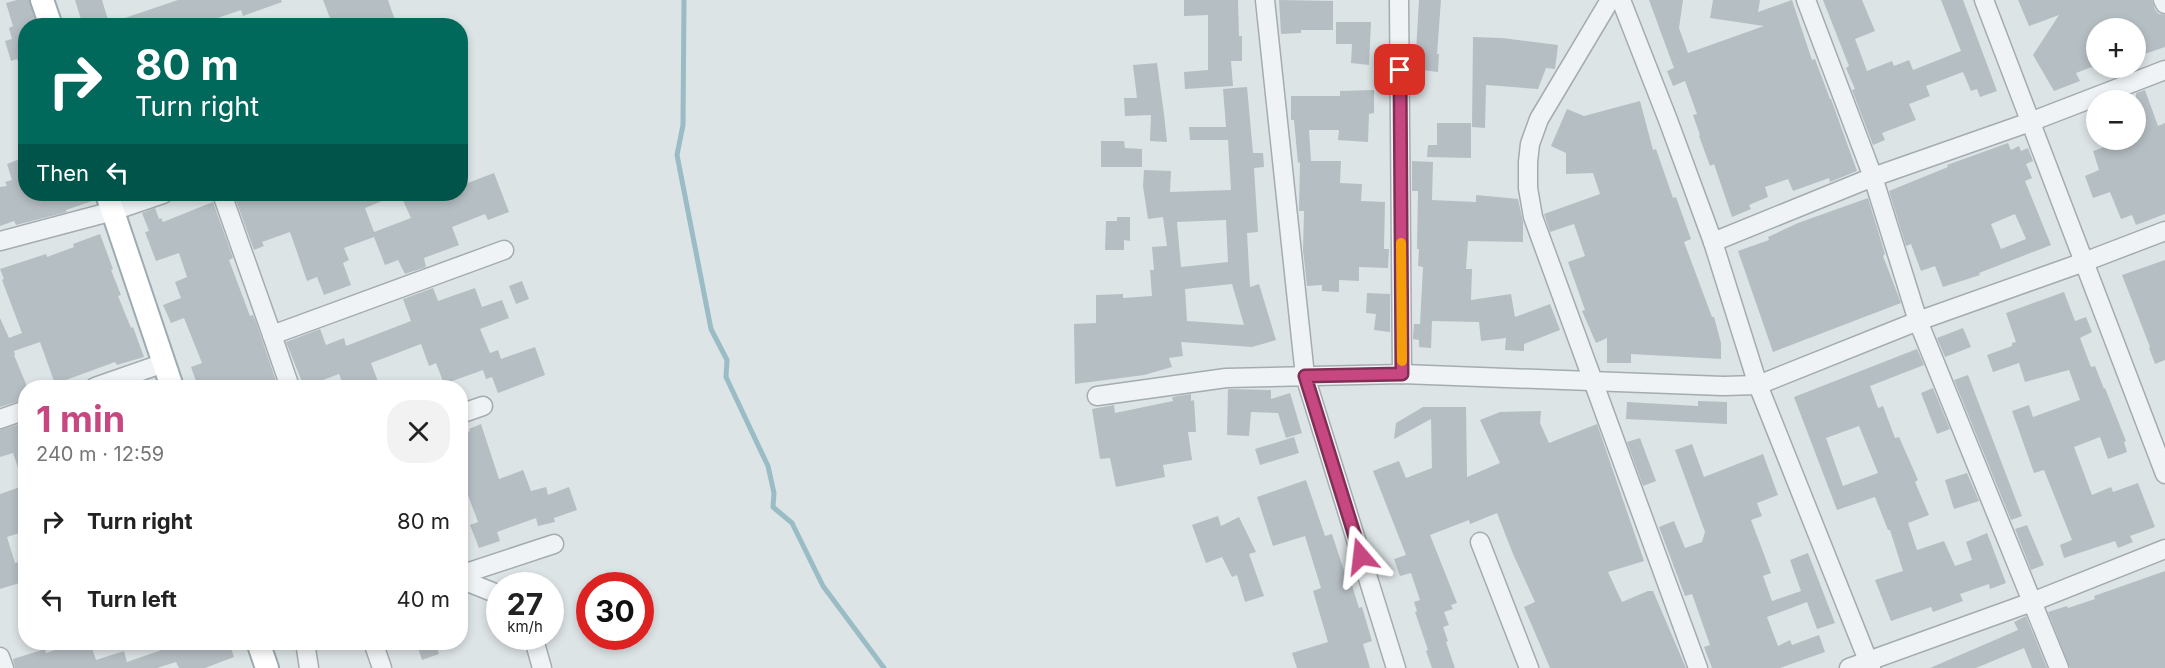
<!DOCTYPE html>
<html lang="en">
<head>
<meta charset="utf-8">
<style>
  :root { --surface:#fff; --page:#f2f2f2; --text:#222; --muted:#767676; --accent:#c74781 }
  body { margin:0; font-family:Inter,sans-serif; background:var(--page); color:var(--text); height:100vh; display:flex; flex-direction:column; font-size:22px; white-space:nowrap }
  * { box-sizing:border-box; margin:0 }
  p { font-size:20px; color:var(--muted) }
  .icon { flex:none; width:33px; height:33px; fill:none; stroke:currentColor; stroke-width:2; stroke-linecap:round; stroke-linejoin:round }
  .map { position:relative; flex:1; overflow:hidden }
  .sheet { position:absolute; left:18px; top:380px; width:450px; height:270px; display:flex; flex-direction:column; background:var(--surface); border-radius:24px; box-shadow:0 3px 9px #0003 }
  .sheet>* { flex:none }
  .banner { position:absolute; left:18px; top:18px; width:450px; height:183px; border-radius:24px; box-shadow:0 3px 9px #0003; background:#00695c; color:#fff; overflow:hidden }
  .buttons { position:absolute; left:2086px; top:18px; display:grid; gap:12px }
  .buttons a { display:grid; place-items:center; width:60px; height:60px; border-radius:50%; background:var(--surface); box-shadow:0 3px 9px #0003; font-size:30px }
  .speed { position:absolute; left:486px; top:572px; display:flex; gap:12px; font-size:30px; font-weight:700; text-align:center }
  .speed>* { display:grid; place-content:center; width:78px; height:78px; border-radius:50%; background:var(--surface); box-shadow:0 3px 9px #0003; line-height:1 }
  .speed small { font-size:15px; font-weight:400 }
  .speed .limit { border:9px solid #d22; background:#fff; color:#111 }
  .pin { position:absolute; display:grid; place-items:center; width:51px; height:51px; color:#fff; margin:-26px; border-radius:12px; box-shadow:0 3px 9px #0006 }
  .me { position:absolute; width:66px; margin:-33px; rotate:343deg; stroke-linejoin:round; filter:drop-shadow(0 0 4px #0008) }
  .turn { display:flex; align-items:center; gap:21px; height:126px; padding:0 18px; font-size:27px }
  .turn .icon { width:78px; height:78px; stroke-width:2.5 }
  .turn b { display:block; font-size:42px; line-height:51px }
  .then { display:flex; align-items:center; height:57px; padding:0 18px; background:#0003; gap:12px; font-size:22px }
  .round { display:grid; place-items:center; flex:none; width:63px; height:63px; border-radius:24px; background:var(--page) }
  .summary { display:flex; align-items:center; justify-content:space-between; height:102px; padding:0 18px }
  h1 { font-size:36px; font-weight:700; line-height:45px; color:var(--accent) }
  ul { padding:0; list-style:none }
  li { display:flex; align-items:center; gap:18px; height:78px; padding:0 18px }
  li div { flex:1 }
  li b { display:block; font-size:22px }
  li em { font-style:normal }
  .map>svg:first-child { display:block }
</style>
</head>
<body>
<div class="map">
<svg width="2165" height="668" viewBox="0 0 2165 668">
  <rect width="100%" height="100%" fill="#dde4e6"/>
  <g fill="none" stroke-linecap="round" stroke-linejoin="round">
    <polyline stroke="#9abcc5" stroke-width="5" points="684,0 683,125 677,155 711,329 727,360 726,377 768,466 774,493 773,507 792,523 823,586 884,668"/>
  </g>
  <g fill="#b5bec3" fill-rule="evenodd">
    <polygon points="17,0 29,0 37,26 26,26 26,73 22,74 17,59 11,61 5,41 12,39 9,28 13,26 6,3"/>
    <polygon points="75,0 102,0 110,26 83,26"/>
    <polygon points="178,0 281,0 282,2 243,16 241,10 206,22 207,26 111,26 110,23"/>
    <polygon points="323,0 388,0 397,26 333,26"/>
    <polygon points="1184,0 1238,0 1239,36 1242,36 1242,61 1231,61 1233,86 1185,89 1184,72 1208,70 1208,15 1184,16"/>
    <polygon points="1279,0 1333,1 1333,30 1301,30 1301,33 1281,34"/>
    <polygon points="1419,0 1441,0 1437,54 1439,54 1438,72 1415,69"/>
    <polygon points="1649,0 1683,0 1679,28 1688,53 1764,26 1710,18 1713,0 1760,0 1758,12 1792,0 1812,60 1815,59 1830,99 1831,99 1857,171 1830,182 1829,178 1793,191 1788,179 1765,187 1768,197 1749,205 1751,209 1732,217 1714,164 1710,166 1699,136 1700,135 1693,115 1697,114 1685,81 1673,86 1667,71 1674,68"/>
    <polygon points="1823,0 1862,0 1875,31 1855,39 1867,71 1892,61 1894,66 1909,60 1913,70 1961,51 1941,0 1963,0 1997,91 1980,97 1977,89 1971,91 1963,72 1926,86 1930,96 1909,104 1916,120 1882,133 1885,140 1873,145 1852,90 1855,89 1846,68 1849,66"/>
    <polygon points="2018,0 2152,0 2155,10 2159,14 2165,15 2165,47 2136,57 2136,28 2097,28 2097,65 2076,73 2080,81 2054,91 2033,55 2059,15 2029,26"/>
    <polygon points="1336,22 1371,22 1369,65 1351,63 1352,44 1336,44"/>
    <polygon points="1473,37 1502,38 1558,45 1555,69 1546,68 1538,89 1486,85 1485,128 1472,127"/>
    <polygon points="1157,63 1164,114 1167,142 1150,141 1151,115 1125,116 1124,98 1137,98 1133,65"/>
    <path d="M 1247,87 L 1253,153 L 1263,153 L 1264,167 L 1254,168 L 1258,232 L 1247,233 L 1250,287 L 1259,284 L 1276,340 L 1252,347 L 1181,342 L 1183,356 L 1169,358 L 1172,367 L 1144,375 L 1075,384 L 1074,324 L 1096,323 L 1096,295 L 1123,294 L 1123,298 L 1152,296 L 1150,270 L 1154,270 L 1152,247 L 1167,246 L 1163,217 L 1148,219 L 1143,186 L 1144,170 L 1171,171 L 1170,192 L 1231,190 L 1228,140 L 1190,140 L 1189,127 L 1226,127 L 1223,89 ZM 1226,220 L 1228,262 L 1181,267 L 1177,222 ZM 1232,284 L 1244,325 L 1187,321 L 1185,289 Z"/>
    <polygon points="1374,90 1374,113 1369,114 1368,142 1338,140 1339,130 1309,130 1311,161 1341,161 1340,183 1362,184 1361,201 1385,202 1384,249 1389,249 1388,268 1359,267 1359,281 1339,280 1339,292 1322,291 1322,285 1307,286 1303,250 1304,211 1299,211 1300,162 1298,163 1294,120 1291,120 1291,96 1340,96 1340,91"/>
    <polygon points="2145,90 2158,126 2165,123 2165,214 2136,225 2132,215 2121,219 2110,192 2093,198 2085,176 2099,170 2093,151 2124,140 2136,140 2136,93"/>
    <polygon points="1640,101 1653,150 1656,149 1673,198 1676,197 1691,239 1684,242 1712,317 1714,317 1721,343 1721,359 1631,354 1631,363 1607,363 1607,338 1596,343 1582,311 1585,310 1568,262 1585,256 1574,224 1550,232 1544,214 1600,194 1593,173 1566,174 1566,153 1551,146 1567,109 1584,116"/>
    <polygon points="1437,123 1471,123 1471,158 1427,157 1428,145 1437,145"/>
    <polygon points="1101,141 1124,141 1125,148 1142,149 1142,167 1101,167"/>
    <path d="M 2008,143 L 2011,150 L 2019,146 L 2021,151 L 2028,148 L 2033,161 L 2026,164 L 2032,178 L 2025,181 L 2051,245 L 1979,273 L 1980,275 L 1943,287 L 1935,266 L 1921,271 L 1911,244 L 1906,246 L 1889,191 L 1948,167 L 1947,165 ZM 2015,214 L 2026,239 L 2001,249 L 1991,224 Z"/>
    <polygon points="20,159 26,175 26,194 94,194 95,200 66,210 67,212 16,225 14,221 0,226 0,187 7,186 5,182 12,180 7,164"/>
    <polygon points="1412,161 1433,162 1432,200 1476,202 1476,195 1518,199 1523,222 1523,242 1468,241 1466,269 1472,269 1471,300 1511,294 1515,317 1550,304 1560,330 1524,344 1524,351 1505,350 1506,338 1481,341 1479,322 1432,321 1431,348 1419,347 1419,340 1413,339 1413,336 1414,324 1420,324 1423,267 1418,266 1419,249 1417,249 1418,191 1412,191"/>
    <polygon points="494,173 509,212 488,220 485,214 452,227 459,245 424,258 426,267 405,274 398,260 385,265 374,237 344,248 349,260 343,263 351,285 324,295 317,277 307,281 290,232 262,242 264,246 254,250 234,195 239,194 399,194 365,208 374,232 411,218 400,194 460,194 460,186"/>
    <polygon points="1868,198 1885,254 1883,256 1901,303 1773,352 1738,251 1769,240 1768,237 1798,223"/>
    <polygon points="213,202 233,258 229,260 250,316 253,315 256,322 278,387 198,387 191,367 202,363 184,318 171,323 163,305 181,298 175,282 187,277 179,253 156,261 145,232 149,231 142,213 155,208 159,219 161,218 163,222"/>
    <polygon points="1117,217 1130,217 1130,241 1124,240 1124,250 1105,250 1106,221 1117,221"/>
    <polygon points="100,234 113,269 111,270 121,295 118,296 131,328 133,327 144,357 117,365 115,362 55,384 40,342 14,351 15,355 14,355 26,384 26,399 0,407 0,318 9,338 22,333 2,280 4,279 0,269 46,254 47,257 74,247 73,244"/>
    <polygon points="2165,260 2165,360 2155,364 2149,348 2150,347 2122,275"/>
    <polygon points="522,281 529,299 516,304 509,286"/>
    <polygon points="433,288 438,301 475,288 482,307 502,300 509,318 480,329 490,353 498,350 501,359 535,347 545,375 498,393 492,377 486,379 483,370 444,384 436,363 429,366 421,344 371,363 380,387 344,387 339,374 304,387 286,342 320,329 326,345 344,338 346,346 411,321 403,299"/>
    <polygon points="2064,292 2075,321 2086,317 2092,332 2080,338 2091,367 2095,366 2104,389 2105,388 2126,441 2124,442 2127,452 2108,459 2100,437 2074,447 2092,495 2111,487 2113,492 2138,483 2155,527 2130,536 2133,542 2118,548 2115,541 2064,558 2060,545 2072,540 2044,470 2034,473 2012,411 2029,405 2033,417 2080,400 2069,370 2025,382 2019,363 1993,372 1987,355 2012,346 2012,343 2016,342 2006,313"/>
    <polygon points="1367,293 1390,294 1390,332 1374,330 1376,314 1366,313"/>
    <polygon points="1963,328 1971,347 1945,357 1937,338"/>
    <path d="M 1917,349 L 1924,365 L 1870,386 L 1878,408 L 1883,406 L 1895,438 L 1899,437 L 1918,480 L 1915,482 L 1929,515 L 1908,523 L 1917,550 L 1944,541 L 1955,566 L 1972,560 L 1966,542 L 1987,533 L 2006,583 L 1990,589 L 1989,584 L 1960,594 L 1963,601 L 1933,612 L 1931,607 L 1891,621 L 1875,580 L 1903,571 L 1890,530 L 1888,530 L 1875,497 L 1837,510 L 1794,397 ZM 1859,426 L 1878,473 L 1843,486 L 1826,438 Z"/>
    <polygon points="1968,375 2022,516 2011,520 1954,380"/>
    <polygon points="1933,388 1950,429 1937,434 1921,393"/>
    <polygon points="1228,389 1271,390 1271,399 1290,393 1302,433 1286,438 1278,413 1251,412 1249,436 1227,435"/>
    <polygon points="1191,394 1191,401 1194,400 1196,432 1188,432 1192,460 1163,465 1165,477 1116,487 1110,458 1100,459 1092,409 1114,405 1115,413 1173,401 1172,397"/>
    <polygon points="1698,401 1727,402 1727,424 1626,419 1627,402 1698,406"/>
    <polygon points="1423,407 1466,407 1467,477 1500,463 1480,420 1500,412 1541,411 1540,423 1549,443 1597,424 1644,561 1608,572 1622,602 1648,591 1653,591 1686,668 1550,668 1524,607 1535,602 1513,554 1497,513 1470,524 1469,520 1430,535 1457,603 1451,605 1453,609 1444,612 1449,625 1443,627 1448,641 1446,642 1455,668 1432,668 1426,651 1428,650 1415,612 1417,611 1414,602 1420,600 1411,573 1400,576 1394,559 1406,555 1373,471 1399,461 1406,478 1432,468 1431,419 1394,439 1396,423"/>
    <polygon points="26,422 26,482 23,482 13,453 0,457 0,430"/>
    <polygon points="481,424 499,479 523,470 531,491 546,487 548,495 569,487 577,510 554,518 555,522 538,526 536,518 497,532 500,541 479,548 470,525 478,522 465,487 460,488 460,435 470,431 469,429"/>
    <polygon points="1294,437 1299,453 1260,465 1255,449"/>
    <polygon points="1640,438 1656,481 1643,486 1627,442"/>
    <polygon points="1692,444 1704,477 1763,454 1778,495 1757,503 1762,516 1751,520 1771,573 1763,576 1772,601 1801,591 1790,560 1808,553 1835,623 1817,629 1807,602 1767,617 1778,646 1790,640 1792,645 1819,635 1825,652 1780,668 1712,668 1704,647 1710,645 1692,594 1685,596 1659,527 1674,521 1685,548 1702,542 1705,532 1675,450"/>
    <polygon points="1967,473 1979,501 1954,509 1945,480"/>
    <polygon points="1306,480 1325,536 1332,534 1347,580 1350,579 1359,608 1362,607 1372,641 1363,644 1370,668 1297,668 1292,653 1328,642 1313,591 1321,588 1305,536 1273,546 1257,497"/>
    <polygon points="26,485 26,531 7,537 15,563 26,560 26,581 0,589 0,494"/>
    <polygon points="1218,516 1221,526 1239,517 1256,552 1249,554 1264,596 1245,602 1237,575 1232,577 1222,557 1206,563 1192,525"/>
    <polygon points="2027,525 2044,565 2031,570 2015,529"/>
    <polygon points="2165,571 2165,668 2070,668 2048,612 2067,606 2068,608 2095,599 2094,596"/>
    <polygon points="2026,616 2047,668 2032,668 2024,648 1976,668 1930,668 2018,630 2014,622"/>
    <polygon points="80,642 90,642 96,660 124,651 127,662 170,647 168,642 229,642 234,657 205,668 179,668 176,662 157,668 15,668 13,659 45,649 46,653"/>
    <polygon points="435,642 439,654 422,660 418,648"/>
  </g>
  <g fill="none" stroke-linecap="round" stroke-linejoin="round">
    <g stroke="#a3acb0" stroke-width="21">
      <g id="minor">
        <polyline points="1265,0 1305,376 1396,668"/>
        <polyline points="1399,0 1402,374"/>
        <polyline points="1610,0 1539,119 1530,144 1528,162 1528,188 1533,217 1698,668"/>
        <polyline points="1621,0 1668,120 1713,242 1758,385 1871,668"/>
        <polyline points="1806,0 1873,177 1918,321 2059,668"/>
        <polyline points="1984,0 2165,474"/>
        <polyline points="2163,0 2165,4"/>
        <polyline points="222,194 272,335 504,250"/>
        <polyline points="0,241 113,211 163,194"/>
        <polyline points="1713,242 1873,177 2030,122 2165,70"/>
        <polyline points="272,335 290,387"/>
        <polyline points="95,387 164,363"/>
        <polyline points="1097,396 1226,378 1402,374 1723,386 1758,385 1918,321 2084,262 2165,231"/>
        <polyline points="460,414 483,406"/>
        <polyline points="0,419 26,410"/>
        <polyline points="1480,542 1529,668"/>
        <polyline points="460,575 554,544"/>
        <polyline points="460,579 500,595"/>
        <polyline points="533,636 542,668"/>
        <polyline points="305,642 309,668"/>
        <polyline points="373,642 382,668"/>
        <polyline points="0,657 4,668"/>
        <polyline points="1849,668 2032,602 2165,549"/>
      </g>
    </g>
    <g stroke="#9dacb2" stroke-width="26">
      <g id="major">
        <polyline points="42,0 51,26"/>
        <polyline points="107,194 172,387"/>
        <polyline points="258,642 267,668"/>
      </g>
    </g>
    <use href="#minor" stroke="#f0f3f5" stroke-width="18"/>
    <use href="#major" stroke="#fff" stroke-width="22"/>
  </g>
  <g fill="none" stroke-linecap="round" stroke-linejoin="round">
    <g stroke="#812e54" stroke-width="15">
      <polyline id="route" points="1361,556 1305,376 1402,374 1400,70"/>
    </g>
    <use href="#route" stroke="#c74781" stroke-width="10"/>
    <polyline stroke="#f59e0b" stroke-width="10" points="1401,243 1402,361"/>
  </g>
</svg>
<div class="buttons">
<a>+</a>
<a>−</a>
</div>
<div class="speed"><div>27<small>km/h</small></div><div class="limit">30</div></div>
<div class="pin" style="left:1400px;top:70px;background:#d93025"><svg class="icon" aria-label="arrive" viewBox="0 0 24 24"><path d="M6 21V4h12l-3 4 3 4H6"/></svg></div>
<svg class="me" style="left:1361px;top:556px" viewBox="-20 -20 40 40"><path d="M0-17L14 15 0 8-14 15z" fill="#c74781" stroke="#fff" stroke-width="4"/></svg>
<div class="banner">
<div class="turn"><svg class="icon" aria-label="right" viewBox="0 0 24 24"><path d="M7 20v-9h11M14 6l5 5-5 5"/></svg><div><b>80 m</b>Turn right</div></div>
<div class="then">Then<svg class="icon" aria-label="left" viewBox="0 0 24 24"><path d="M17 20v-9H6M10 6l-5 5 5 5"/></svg></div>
</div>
<section class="sheet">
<div class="summary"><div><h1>1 min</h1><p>240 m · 12:59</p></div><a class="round"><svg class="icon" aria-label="close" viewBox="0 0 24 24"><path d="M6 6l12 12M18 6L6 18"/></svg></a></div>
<ul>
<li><svg class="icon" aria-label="right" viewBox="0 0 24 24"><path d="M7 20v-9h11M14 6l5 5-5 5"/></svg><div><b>Turn right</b></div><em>80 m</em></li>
<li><svg class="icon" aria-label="left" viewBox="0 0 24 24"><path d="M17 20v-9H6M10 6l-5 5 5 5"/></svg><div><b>Turn left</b></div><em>40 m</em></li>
</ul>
</section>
</div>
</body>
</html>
